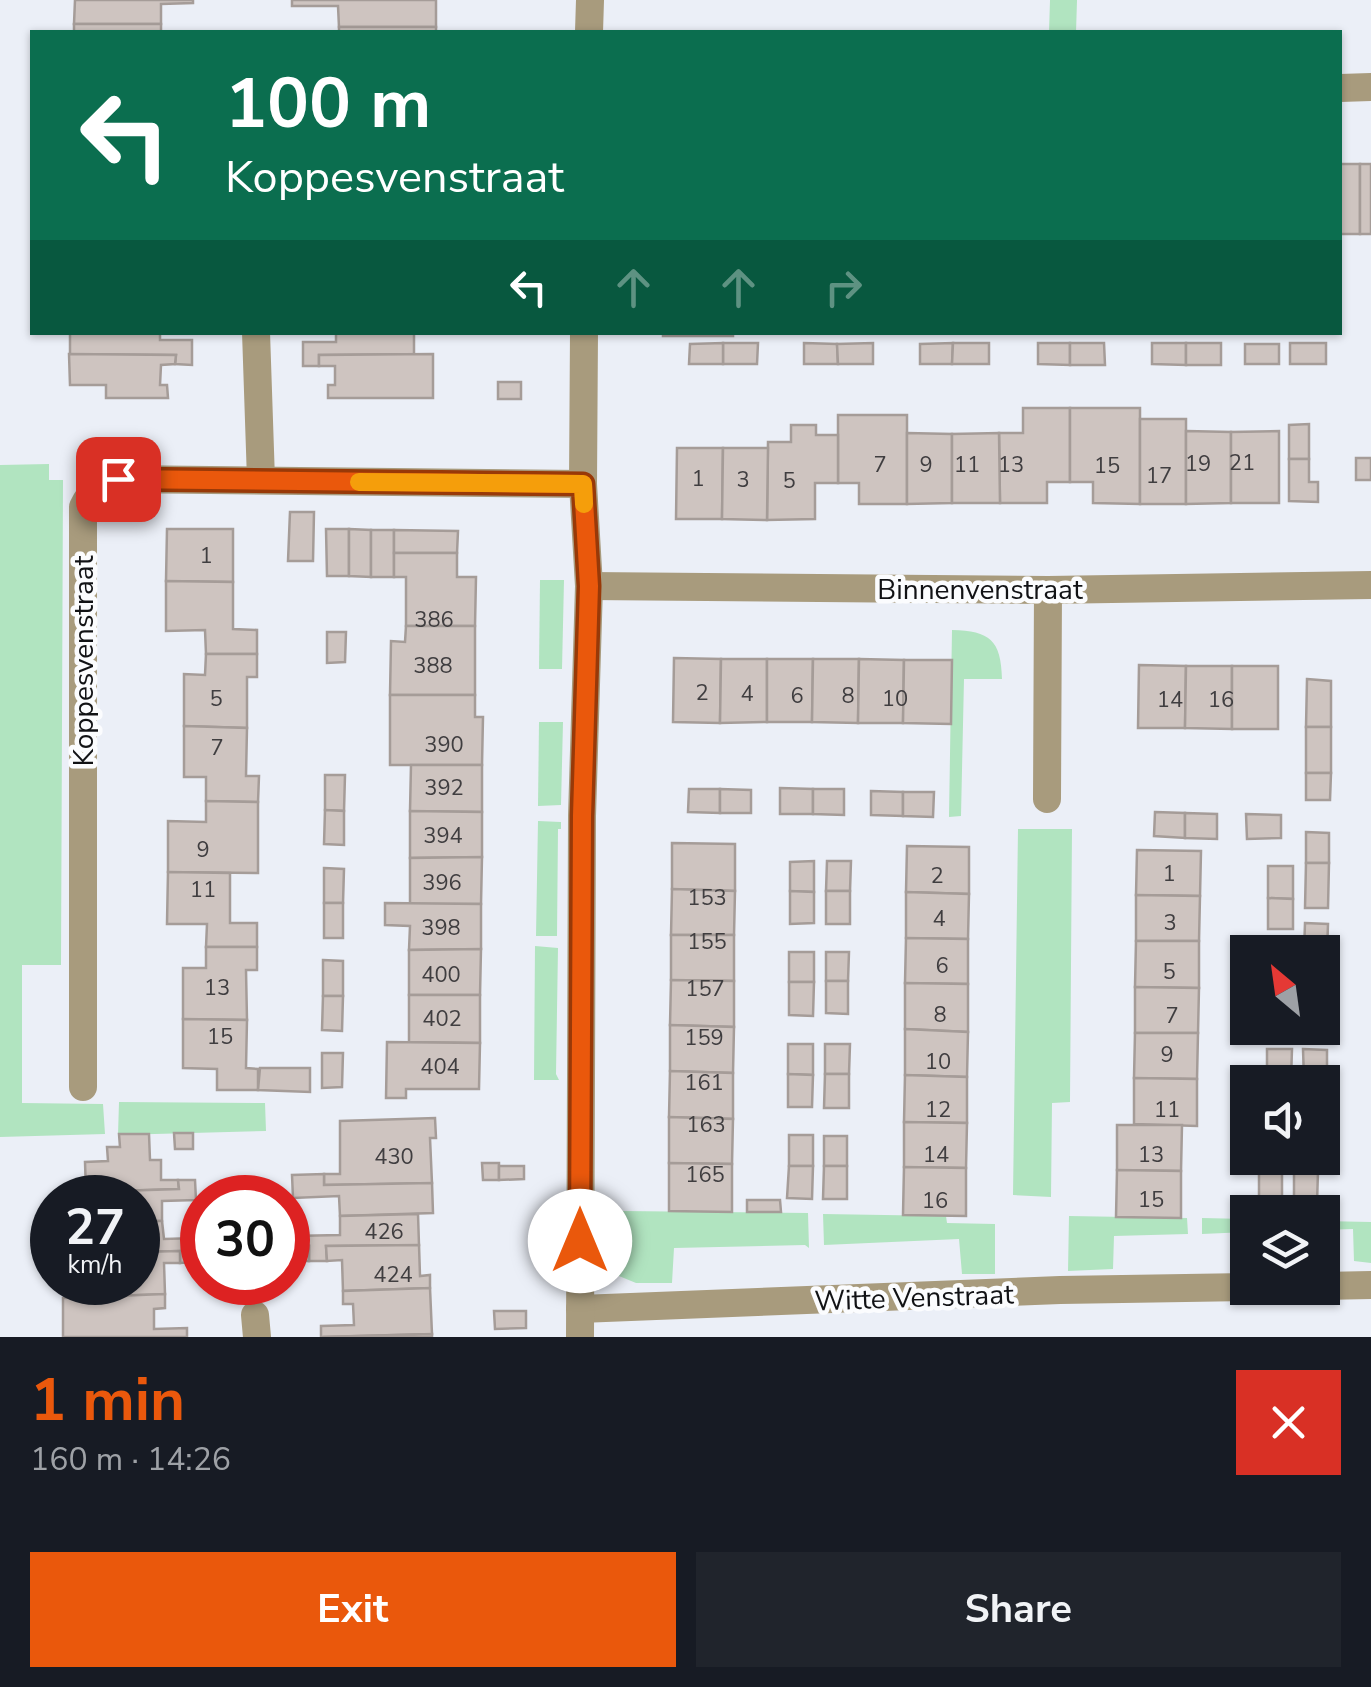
<!DOCTYPE html>
<html lang="en">
<head>
<meta charset="utf-8">
<style>
  :root { --surface:#171b24; --page:#20242c; --text:#f1f3f6; --muted:#9ea1a6; --accent:#ea580c }
  body { margin:0; font-family:"Nunito Sans",sans-serif; background:var(--page); color:var(--text); height:100vh; display:flex; flex-direction:column; font-size:38px; white-space:nowrap }
  * { box-sizing:border-box; margin:0 }
  p { font-size:32px; color:var(--muted) }
  .icon { flex:none; width:55px; height:55px; fill:none; stroke:currentColor; stroke-width:2; stroke-linecap:round; stroke-linejoin:round }
  .map { position:relative; height:1337px; overflow:hidden }
  .side { display:flex; flex-direction:column; background:var(--surface); flex:1 }
  .side>* { flex:none }
  .hud { position:absolute; left:30px; top:30px; width:1312px; height:305px; border-radius:0px; box-shadow:0 2px 8px #0004; background:#0b6e4f; color:#fff; overflow:hidden }
  .needle { width:65px; rotate:331deg }
  .controls { position:absolute; left:1230px; top:935px; display:grid; gap:20px }
  .controls a { display:grid; place-items:center; width:110px; height:110px; border-radius:0px; background:var(--surface); box-shadow:0 2px 8px #0004; font-size:50px }
  .speed { position:absolute; left:30px; top:1175px; display:flex; gap:20px; font-size:50px; font-weight:700; text-align:center }
  .speed>* { display:grid; place-content:center; width:130px; height:130px; border-radius:50%; background:var(--surface); box-shadow:0 2px 8px #0004; line-height:1 }
  .speed small { font-size:25px; font-weight:400 }
  .speed .limit { border:15px solid #d22; background:#fff; color:#111 }
  .pin { position:absolute; display:grid; place-items:center; width:85px; height:85px; color:#fff; margin:-42px; border-radius:20px; box-shadow:0 5px 15px #0006 }
  .me { position:absolute; width:110px; margin:-55px; rotate:0deg; stroke-linejoin:round; filter:drop-shadow(0 0 8px #0008) }
  .turn { display:flex; align-items:center; gap:35px; height:210px; padding:0 30px; font-size:45px }
  .turn .icon { width:130px; height:130px; stroke-width:2.5 }
  .turn b { display:block; font-size:70px; line-height:85px }
  .lanes { display:flex; align-items:center; height:95px; padding:0 30px; background:#0003; justify-content:center; gap:50px; direction:ltr }
  .lanes .off { opacity:.35 }
  .round { display:grid; place-items:center; flex:none; width:105px; height:105px; border-radius:0px; background:var(--page) }
  .headline { display:flex; align-items:center; justify-content:space-between; height:170px; padding:0 30px }
  h1 { font-size:60px; font-weight:700; line-height:75px; color:var(--accent) }
  .button { display:flex; gap:20px; margin-top:auto; padding:20px 30px }
  .button a { flex:1; height:115px; border-radius:0px; background:var(--accent); color:#fff; font-size:40px; font-weight:700; line-height:115px; text-align:center }
  .button a+a { background:var(--page); color:var(--text) }
  .map>svg:first-child { display:block }
</style>
</head>
<body>
<div class="map">
<svg width="1371" height="1337" viewBox="0 0 1371 1337">
  <rect width="100%" height="100%" fill="#ebeff7"/>
  <g fill="#b1e4c0">
    <polygon points="1050,0 1077,0 1076,32 1049,32"/>
    <polygon points="49,464 49,480 63,480 61,965 22,965 22,1103 103,1104 105,1134 0,1137 0,465"/>
    <polygon points="540,580 564,580 562,669 539,669"/>
    <path d="M 952,630 C 990,631 1001,640 1002,679 L 964,679 L 961,816 L 949,817 Z"/>
    <polygon points="539,722 563,722 561,805 538,806"/>
    <polygon points="538,821 561,822 561,829 558,829 557,936 536,936"/>
    <polygon points="1018,829 1072,829 1070,1102 1052,1103 1051,1197 1013,1195"/>
    <polygon points="535,946 558,948 556,1074 559,1080 534,1080"/>
    <polygon points="119,1102 265,1103 266,1131 118,1135"/>
    <polygon points="622,1211 808,1213 809,1248 805,1245 674,1248 672,1283 636,1283 619,1276"/>
    <polygon points="823,1214 946,1216 947,1223 995,1224 995,1274 962,1274 959,1239 824,1245"/>
    <polygon points="1069,1216 1187,1218 1188,1234 1114,1236 1113,1269 1068,1271"/>
    <polygon points="1202,1218 1247,1219 1247,1232 1202,1234"/>
    <polygon points="1322,1221 1371,1222 1371,1263 1354,1261 1353,1229 1323,1230"/>
  </g>
  <g fill="#cec4c0" stroke="#a59c98" stroke-width="2.5">
    <polygon points="75,0 193,0 193,3 161,4 161,24 74,24"/>
    <polygon points="292,0 436,0 436,27 339,27 338,6 292,6"/>
    <rect x="74" y="24" width="87" height="8"/>
    <rect x="339" y="27" width="97" height="5"/>
    <rect x="1340" y="164" width="20" height="70"/>
    <rect x="1360" y="164" width="11" height="70"/>
    <polygon points="70,332 160,332 160,340 192,340 192,365 175,364 176,355 70,354"/>
    <polygon points="336,332 414,332 414,354 319,355 319,366 303,366 303,342 336,342"/>
    <rect x="663" y="332" width="70" height="4"/>
    <polygon points="723,343 758,343 757,364 723,364"/>
    <polygon points="723,343 723,364 689,364 690,344"/>
    <polygon points="804,343 837,344 838,364 804,364"/>
    <polygon points="873,343 873,364 838,364 837,344"/>
    <polygon points="953,343 952,364 920,364 920,344"/>
    <polygon points="953,343 989,343 989,364 952,364"/>
    <polygon points="1038,343 1070,343 1070,365 1038,364"/>
    <polygon points="1070,343 1104,343 1105,365 1070,365"/>
    <polygon points="1152,343 1186,343 1186,365 1152,364"/>
    <rect x="1186" y="343" width="35" height="22"/>
    <rect x="1290" y="343" width="36" height="21"/>
    <rect x="1245" y="344" width="34" height="20"/>
    <polygon points="69,354 176,355 175,364 161,365 160,385 167,385 168,398 106,398 106,385 70,385"/>
    <polygon points="433,354 433,398 328,398 328,385 335,385 335,366 319,366 319,355"/>
    <rect x="498" y="382" width="23" height="17"/>
    <polygon points="1023,408 1070,408 1070,482 1047,482 1047,503 1000,503 999,433 1023,433"/>
    <polygon points="1070,408 1140,408 1140,504 1093,503 1093,482 1070,482"/>
    <polygon points="838,415 907,415 907,504 859,504 859,483 838,483"/>
    <rect x="1140" y="419" width="46" height="85"/>
    <polygon points="1309,424 1309,459 1289,459 1289,425"/>
    <polygon points="791,425 816,425 816,435 838,435 838,483 815,483 815,519 767,520 768,442 791,442"/>
    <polygon points="1186,431 1231,432 1231,503 1186,504"/>
    <polygon points="1279,431 1279,503 1231,503 1231,432"/>
    <polygon points="907,433 952,434 952,503 907,504"/>
    <polygon points="999,433 1000,503 952,503 952,434"/>
    <polygon points="677,448 723,448 722,519 676,519"/>
    <polygon points="723,448 768,448 767,520 722,519"/>
    <rect x="1356" y="458" width="15" height="22"/>
    <polygon points="1289,459 1309,459 1309,482 1318,482 1318,502 1289,501"/>
    <polygon points="290,512 314,512 313,561 288,561"/>
    <polygon points="167,529 233,529 233,582 166,581"/>
    <polygon points="326,529 349,529 349,576 327,576"/>
    <polygon points="349,529 371,530 371,577 349,576"/>
    <rect x="371" y="530" width="23" height="47"/>
    <polygon points="394,530 458,531 457,553 394,553"/>
    <polygon points="394,553 457,553 457,577 476,577 475,626 406,626 406,577 394,577"/>
    <polygon points="166,581 233,582 233,629 257,630 257,654 206,654 205,630 166,631"/>
    <polygon points="406,626 475,626 475,695 390,695 391,641 405,642"/>
    <polygon points="327,632 346,632 345,662 327,663"/>
    <polygon points="206,654 257,654 257,677 247,677 247,728 184,726 184,674 205,675"/>
    <polygon points="674,658 721,659 720,723 673,722"/>
    <polygon points="721,659 767,659 767,722 720,723"/>
    <polygon points="767,659 813,659 812,722 767,722"/>
    <polygon points="813,659 859,659 858,723 812,722"/>
    <polygon points="859,659 904,660 903,723 858,723"/>
    <polygon points="904,660 952,660 951,724 903,723"/>
    <polygon points="1139,665 1186,666 1185,728 1138,728"/>
    <polygon points="1186,666 1232,666 1232,729 1185,728"/>
    <rect x="1232" y="666" width="46" height="63"/>
    <polygon points="1307,679 1331,681 1331,727 1306,727"/>
    <polygon points="390,695 475,695 475,717 483,717 482,765 390,765"/>
    <polygon points="184,726 247,728 246,776 259,776 258,802 206,801 206,777 184,777"/>
    <rect x="1306" y="727" width="25" height="46"/>
    <polygon points="411,765 482,765 482,812 410,811"/>
    <polygon points="1306,773 1331,773 1330,800 1306,800"/>
    <polygon points="325,775 345,775 344,811 325,810"/>
    <polygon points="780,788 813,789 813,814 780,814"/>
    <polygon points="689,789 720,789 720,813 688,812"/>
    <polygon points="720,789 751,790 751,813 720,813"/>
    <polygon points="813,789 844,789 844,815 813,814"/>
    <polygon points="871,791 903,792 903,816 871,815"/>
    <polygon points="903,792 934,792 933,817 903,816"/>
    <polygon points="206,801 258,802 258,873 168,872 168,821 206,822"/>
    <polygon points="325,810 344,811 344,845 324,844"/>
    <polygon points="410,811 482,812 482,857 410,858"/>
    <polygon points="1155,812 1185,813 1185,838 1154,836"/>
    <polygon points="1185,813 1217,814 1217,839 1185,838"/>
    <polygon points="1246,814 1281,815 1281,838 1247,839"/>
    <polygon points="1306,832 1329,833 1329,863 1306,863"/>
    <polygon points="672,843 735,844 735,891 672,889"/>
    <polygon points="907,846 969,847 969,894 906,892"/>
    <polygon points="1137,850 1201,851 1200,896 1136,895"/>
    <polygon points="482,857 481,904 410,904 410,858"/>
    <polygon points="814,861 814,892 790,891 790,862"/>
    <polygon points="827,861 851,861 850,891 826,891"/>
    <polygon points="1306,863 1329,863 1328,908 1305,908"/>
    <polygon points="1268,866 1293,866 1293,899 1268,898"/>
    <polygon points="324,868 344,869 343,903 324,903"/>
    <polygon points="168,872 230,873 230,923 257,923 257,947 206,947 207,924 167,924"/>
    <polygon points="672,889 735,891 734,935 671,935"/>
    <polygon points="790,891 814,892 814,923 790,924"/>
    <rect x="826" y="891" width="24" height="33"/>
    <polygon points="906,892 969,894 968,939 906,938"/>
    <polygon points="1136,895 1200,896 1199,941 1136,941"/>
    <polygon points="1268,898 1293,899 1293,929 1268,929"/>
    <rect x="324" y="903" width="19" height="35"/>
    <polygon points="385,903 481,904 481,949 409,950 410,926 385,925"/>
    <polygon points="1305,923 1328,924 1327,954 1304,952"/>
    <polygon points="671,935 734,935 734,981 671,980"/>
    <polygon points="906,938 968,939 968,984 905,983"/>
    <polygon points="1136,941 1199,941 1199,988 1135,987"/>
    <polygon points="206,947 257,947 257,970 246,970 247,1020 183,1019 183,968 206,968"/>
    <polygon points="481,949 480,995 409,995 409,950"/>
    <rect x="789" y="952" width="25" height="30"/>
    <polygon points="826,952 849,952 848,981 826,981"/>
    <rect x="1322" y="954" width="5" height="32"/>
    <polygon points="323,960 343,961 343,996 323,996"/>
    <polygon points="671,980 734,981 734,1027 670,1025"/>
    <polygon points="826,981 848,981 848,1014 826,1013"/>
    <polygon points="789,982 814,982 813,1016 789,1015"/>
    <polygon points="905,983 968,984 968,1032 905,1029"/>
    <polygon points="1135,987 1199,988 1198,1033 1135,1033"/>
    <polygon points="409,995 480,995 480,1043 409,1042"/>
    <polygon points="323,996 343,996 342,1031 322,1030"/>
    <polygon points="183,1019 247,1020 246,1068 258,1069 258,1090 217,1090 217,1069 183,1068"/>
    <polygon points="670,1025 734,1027 733,1073 670,1071"/>
    <polygon points="905,1029 968,1032 967,1077 905,1075"/>
    <polygon points="1135,1033 1198,1033 1197,1079 1134,1078"/>
    <polygon points="387,1042 480,1043 479,1089 406,1089 406,1098 386,1098"/>
    <polygon points="788,1044 813,1044 813,1075 788,1074"/>
    <polygon points="825,1044 850,1044 849,1074 825,1074"/>
    <polygon points="1267,1049 1292,1049 1291,1080 1267,1080"/>
    <polygon points="1303,1049 1327,1050 1327,1080 1304,1080"/>
    <polygon points="322,1053 343,1053 342,1087 322,1088"/>
    <polygon points="260,1068 310,1068 310,1092 258,1090"/>
    <polygon points="670,1071 733,1073 733,1119 669,1117"/>
    <polygon points="788,1074 813,1075 812,1107 788,1107"/>
    <polygon points="825,1074 849,1074 849,1108 824,1108"/>
    <polygon points="905,1075 967,1077 967,1123 904,1122"/>
    <polygon points="1134,1078 1197,1079 1197,1126 1134,1124"/>
    <polygon points="1304,1080 1327,1080 1327,1112 1322,1112 1322,1082"/>
    <polygon points="669,1117 733,1119 732,1164 669,1163"/>
    <polygon points="435,1118 436,1138 430,1138 432,1183 324,1185 324,1174 340,1174 340,1121"/>
    <polygon points="904,1122 967,1123 966,1168 904,1167"/>
    <polygon points="1117,1125 1182,1125 1181,1171 1117,1170"/>
    <polygon points="174,1133 193,1133 193,1149 175,1149"/>
    <polygon points="119,1134 149,1134 150,1160 161,1160 161,1180 178,1180 179,1189 86,1192 85,1162 108,1161 107,1147 120,1147"/>
    <rect x="789" y="1135" width="24" height="31"/>
    <rect x="824" y="1136" width="23" height="30"/>
    <rect x="1259" y="1158" width="23" height="14"/>
    <polygon points="1295,1158 1318,1158 1318,1171 1294,1171"/>
    <polygon points="482,1163 499,1163 499,1180 483,1180"/>
    <polygon points="669,1163 732,1164 732,1212 669,1211"/>
    <polygon points="499,1166 524,1166 524,1179 499,1180"/>
    <polygon points="789,1166 813,1166 812,1199 787,1198"/>
    <polygon points="824,1166 847,1166 847,1199 823,1199"/>
    <polygon points="904,1167 966,1168 966,1216 903,1215"/>
    <polygon points="1117,1170 1181,1171 1181,1218 1116,1217"/>
    <polygon points="1294,1171 1318,1171 1317,1203 1294,1203"/>
    <rect x="1259" y="1172" width="23" height="31"/>
    <polygon points="324,1174 324,1185 432,1183 433,1213 340,1216 339,1196 293,1198 292,1175"/>
    <polygon points="178,1180 195,1180 196,1200 162,1201 162,1221 138,1221 138,1198 86,1198 86,1192 179,1189"/>
    <polygon points="747,1200 780,1200 781,1212 747,1212"/>
    <polygon points="418,1214 419,1245 326,1246 327,1261 309,1261 309,1246 294,1248 293,1236 340,1235 340,1216"/>
    <polygon points="138,1221 162,1221 164,1239 197,1238 197,1262 180,1263 180,1251 138,1252"/>
    <polygon points="419,1245 420,1276 430,1275 430,1288 343,1291 342,1260 327,1261 326,1246"/>
    <polygon points="309,1246 309,1261 294,1261 294,1248"/>
    <polygon points="180,1251 180,1263 164,1263 165,1294 89,1297 88,1282 138,1282 138,1252"/>
    <polygon points="430,1288 432,1334 321,1337 321,1326 354,1325 353,1304 343,1304 343,1291"/>
    <polygon points="165,1294 165,1308 154,1309 154,1329 187,1328 187,1337 63,1337 63,1298"/>
    <polygon points="494,1311 526,1311 526,1328 495,1329"/>
    <polygon points="432,1334 432,1337 323,1337"/>
  </g>
  <g fill="none" stroke-linecap="round" stroke-linejoin="round">
    <g stroke="#a89b7d" stroke-width="28">
      <polyline points="589,32 590,0"/>
      <polyline points="1340,88 1371,87"/>
      <polyline points="256,332 261,480"/>
      <polyline points="589,586 1048,590 1371,585"/>
      <polyline points="1047,799 1048,590"/>
      <path d="M 83,1087 L 83,507 C 91,490 100,483 118,479 L 583,484"/>
      <polyline points="1322,1286 1371,1285"/>
      <polyline points="580,1309 1060,1290 1248,1287"/>
      <polyline points="255,1315 257,1337"/>
      <polyline points="580,1337 582,816 589,586 583,484 584,332"/>
    </g>
  </g>
  <g fill="none" stroke-linecap="round" stroke-linejoin="round">
    <g stroke="#983908" stroke-width="25">
      <polyline id="route" points="118,479 583,484 589,586 582,816 580,1241"/>
    </g>
    <use href="#route" stroke="#ea580c" stroke-width="18"/>
    <polyline stroke="#f59e0b" stroke-width="18" points="359,482 583,484 584,504"/>
  </g>
  <g text-anchor="middle" stroke-width="9" stroke-linejoin="round" paint-order="stroke">
    <g font-size="22" fill="#403e40">
      <text x="1242" y="470">21</text>
      <text x="1198" y="471">19</text>
      <text x="880" y="472">7</text>
      <text x="926" y="472">9</text>
      <text x="967" y="472">11</text>
      <text x="1011" y="472">13</text>
      <text x="1107" y="473">15</text>
      <text x="1159" y="483">17</text>
      <text x="698" y="486">1</text>
      <text x="743" y="487">3</text>
      <text x="789" y="488">5</text>
      <text x="206" y="563">1</text>
      <text x="434" y="627">386</text>
      <text x="433" y="673">388</text>
      <text x="702" y="700">2</text>
      <text x="747" y="701">4</text>
      <text x="797" y="703">6</text>
      <text x="848" y="703">8</text>
      <text x="216" y="706">5</text>
      <text x="895" y="706">10</text>
      <text x="1170" y="707">14</text>
      <text x="1221" y="707">16</text>
      <text x="444" y="752">390</text>
      <text x="217" y="755">7</text>
      <text x="444" y="795">392</text>
      <text x="443" y="843">394</text>
      <text x="203" y="857">9</text>
      <text x="1169" y="881">1</text>
      <text x="937" y="883">2</text>
      <text x="442" y="890">396</text>
      <text x="203" y="897">11</text>
      <text x="707" y="905">153</text>
      <text x="939" y="926">4</text>
      <text x="1170" y="930">3</text>
      <text x="441" y="935">398</text>
      <text x="707" y="949">155</text>
      <text x="942" y="973">6</text>
      <text x="1169" y="979">5</text>
      <text x="441" y="982">400</text>
      <text x="217" y="995">13</text>
      <text x="705" y="996">157</text>
      <text x="940" y="1022">8</text>
      <text x="1172" y="1023">7</text>
      <text x="442" y="1026">402</text>
      <text x="220" y="1044">15</text>
      <text x="704" y="1045">159</text>
      <text x="1167" y="1062">9</text>
      <text x="938" y="1069">10</text>
      <text x="440" y="1074">404</text>
      <text x="704" y="1090">161</text>
      <text x="938" y="1117">12</text>
      <text x="1167" y="1117">11</text>
      <text x="706" y="1132">163</text>
      <text x="936" y="1162">14</text>
      <text x="1151" y="1162">13</text>
      <text x="394" y="1164">430</text>
      <text x="705" y="1182">165</text>
      <text x="1151" y="1207">15</text>
      <text x="935" y="1208">16</text>
      <text x="384" y="1239">426</text>
      <text x="393" y="1282">424</text>
    </g>
    <g font-size="28" fill="#111215" stroke="#fbfcfe">
      <text x="980" y="599">Binnenvenstraat</text>
      <text transform="translate(83 661) rotate(-90)" y="10">Koppesvenstraat</text>
      <text transform="translate(914 1297) rotate(-2)" y="10">Witte Venstraat</text>
    </g>
  </g>
</svg>
<div class="controls">
<a><svg class="needle" viewBox="-14 -14 28 28"><path d="M0-13l5 13h-10z" fill="#e53935"/><path d="M0 13l5-13h-10z" fill="#9ea1a6"/></svg></a>
<a><svg class="icon" aria-label="sound" viewBox="0 0 24 24"><path d="M4 9h4l5-4v14l-5-4H4zM17 9q2 3 0 6"/></svg></a>
<a><svg class="icon" aria-label="layers" viewBox="0 0 24 24"><path d="M12 4l9 5-9 5-9-5zM3 14l9 5 9-5"/></svg></a>
</div>
<div class="speed"><div>27<small>km/h</small></div><div class="limit">30</div></div>
<div class="pin" style="left:118px;top:479px;background:#d93025"><svg class="icon" aria-label="arrive" viewBox="0 0 24 24"><path d="M6 21V4h12l-3 4 3 4H6"/></svg></div>
<svg class="me" style="left:580px;top:1241px" viewBox="-20 -20 40 40"><circle r="19" fill="#fff"/><path d="M0-13L10 11 0 6-10 11z" fill="#ea580c"/></svg>
<div class="hud">
<div class="turn"><svg class="icon" aria-label="left" viewBox="0 0 24 24"><path d="M17 20v-9H6M10 6l-5 5 5 5"/></svg><div><b>100 m</b>Koppesvenstraat</div></div>
<div class="lanes"><svg class="icon" aria-label="left" viewBox="0 0 24 24"><path d="M17 20v-9H6M10 6l-5 5 5 5"/></svg><svg class="icon off" aria-label="ahead" viewBox="0 0 24 24"><path d="M12 20V5M6 11l6-6 6 6"/></svg><svg class="icon off" aria-label="ahead" viewBox="0 0 24 24"><path d="M12 20V5M6 11l6-6 6 6"/></svg><svg class="icon off" aria-label="right" viewBox="0 0 24 24"><path d="M7 20v-9h11M14 6l5 5-5 5"/></svg></div>
</div>
</div>
<section class="side">
<div class="headline"><div><h1>1 min</h1><p>160 m · 14:26</p></div><a class="round" style="background:#d93025;color:#fff"><svg class="icon" aria-label="close" viewBox="0 0 24 24"><path d="M6 6l12 12M18 6L6 18"/></svg></a></div>
<div class="button"><a>Exit</a><a>Share</a></div>
</section>
</body>
</html>
